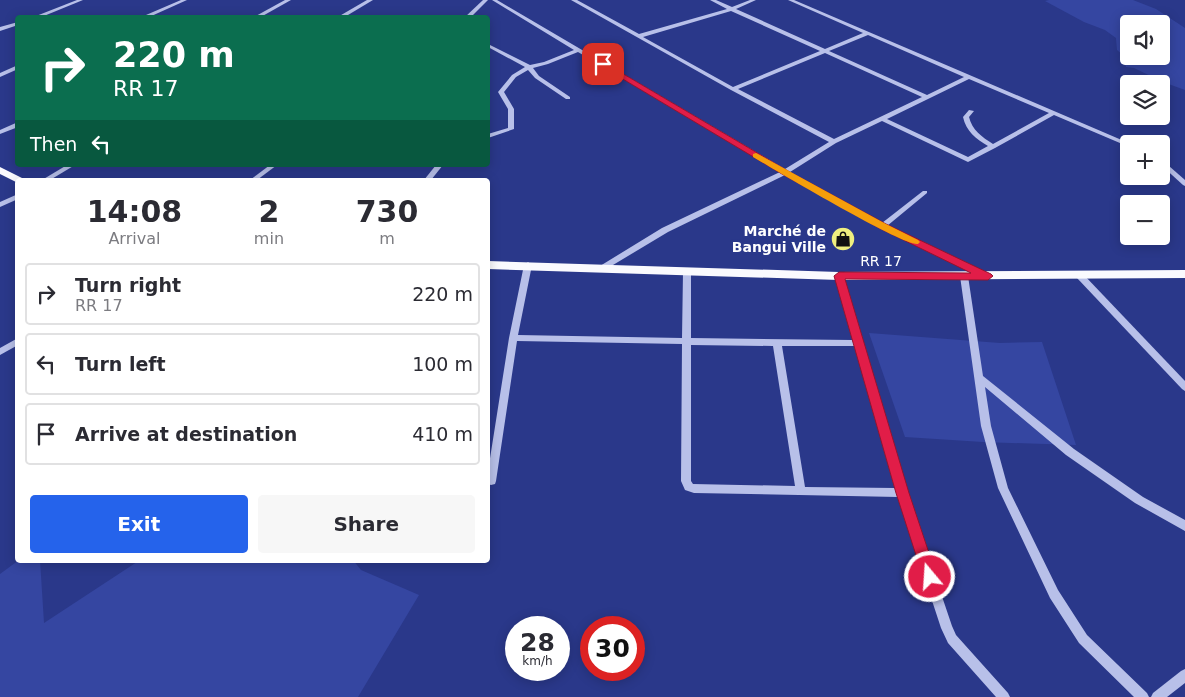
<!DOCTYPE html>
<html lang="en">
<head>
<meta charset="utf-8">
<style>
  :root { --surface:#fff; --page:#f7f7f7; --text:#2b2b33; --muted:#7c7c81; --line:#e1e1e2; --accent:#2563eb }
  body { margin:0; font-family:"DejaVu Sans",sans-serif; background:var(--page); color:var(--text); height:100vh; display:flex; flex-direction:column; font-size:19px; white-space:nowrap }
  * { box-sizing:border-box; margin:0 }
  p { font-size:16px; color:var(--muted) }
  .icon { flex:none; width:28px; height:28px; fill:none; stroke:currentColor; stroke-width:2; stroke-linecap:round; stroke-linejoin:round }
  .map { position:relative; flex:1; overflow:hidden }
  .details { position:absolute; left:15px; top:178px; width:475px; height:385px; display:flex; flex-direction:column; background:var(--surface); border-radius:5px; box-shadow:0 2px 12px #0003 }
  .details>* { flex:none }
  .top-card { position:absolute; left:15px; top:15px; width:475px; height:152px; border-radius:5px; box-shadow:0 2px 12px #0003; background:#0b6e4f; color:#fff; overflow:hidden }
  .tools { position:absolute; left:1120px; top:15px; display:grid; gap:10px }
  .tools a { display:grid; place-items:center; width:50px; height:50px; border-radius:5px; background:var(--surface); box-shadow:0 2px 12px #0003; font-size:25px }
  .speed { position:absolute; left:505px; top:616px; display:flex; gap:10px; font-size:25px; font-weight:700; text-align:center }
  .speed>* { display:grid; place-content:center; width:65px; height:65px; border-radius:50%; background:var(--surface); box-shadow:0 2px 12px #0003; line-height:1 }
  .speed small { font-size:12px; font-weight:400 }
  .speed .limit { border:8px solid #d22; background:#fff; color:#111 }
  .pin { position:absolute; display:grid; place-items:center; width:42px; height:42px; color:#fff; margin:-21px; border-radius:10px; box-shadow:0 2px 8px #0006 }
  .me { position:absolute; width:55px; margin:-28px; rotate:342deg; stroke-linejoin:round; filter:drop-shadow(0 0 4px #0008) }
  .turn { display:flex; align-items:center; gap:18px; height:105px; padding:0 15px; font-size:22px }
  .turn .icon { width:65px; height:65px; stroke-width:2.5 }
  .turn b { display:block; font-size:35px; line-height:42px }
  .then { display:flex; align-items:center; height:48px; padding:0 15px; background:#0003; gap:10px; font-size:19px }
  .eta { display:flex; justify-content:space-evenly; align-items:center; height:85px; text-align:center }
  .eta b { font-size:30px; font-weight:700; line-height:35px }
  .action { display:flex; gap:10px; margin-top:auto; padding:10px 15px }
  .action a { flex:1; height:58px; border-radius:5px; background:var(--accent); color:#fff; font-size:20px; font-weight:700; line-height:58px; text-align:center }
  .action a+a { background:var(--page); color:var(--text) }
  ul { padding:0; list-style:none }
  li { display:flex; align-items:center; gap:15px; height:62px; margin:0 10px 8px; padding:0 5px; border:2px solid var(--line); border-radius:5px }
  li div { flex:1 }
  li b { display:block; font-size:19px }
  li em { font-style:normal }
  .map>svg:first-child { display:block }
</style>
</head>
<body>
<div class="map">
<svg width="1185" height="697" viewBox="0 0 1185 697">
  <rect width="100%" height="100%" fill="#2a388a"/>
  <g fill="#3546a1" fill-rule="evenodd">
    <path d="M 1049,0 L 1133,0 L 1156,9 L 1185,28 L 1185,90 L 1163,82 L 1134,68 L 1126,67 L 1123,55 L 1117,50 L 1116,38 L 1105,30 L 1084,22 L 1045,1 ZM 1129,24 L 1161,24 L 1161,56 L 1129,56 Z"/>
    <polygon points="869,333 1000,343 1042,342 1076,445 983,442 905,437"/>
    <polygon points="19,560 40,560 44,623 140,560 353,560 361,570 419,595 358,697 0,697 0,574"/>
  </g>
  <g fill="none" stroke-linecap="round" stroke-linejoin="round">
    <g fill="#b8c0e9" fill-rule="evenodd">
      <polygon points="77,0 83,0 39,18 31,18"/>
      <polygon points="181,0 187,0 147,18 139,18"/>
      <polygon points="285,0 291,0 259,18 252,18"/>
      <polygon points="367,0 373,0 343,18 336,18"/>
      <polygon points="483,0 488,0 470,18 464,18"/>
      <path d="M 492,0 L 497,0 L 785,169 L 829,142 L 731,90 L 571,0 L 577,0 L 639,34 L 727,9 L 710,0 L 716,0 L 732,7 L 750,0 L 756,0 L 736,9 L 825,49 L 863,33 L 788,0 L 794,0 L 1131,144 L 1129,144 L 1129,147 L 1127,146 L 1054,115 L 995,148 L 968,162 L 882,121 L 836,143 L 790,172 L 882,223 L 923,191 L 927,191 L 927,193 L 887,226 L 990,274 L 991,276 L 990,278 L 987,279 L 879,228 L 785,175 L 668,232 L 603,271 L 600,270 L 599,268 L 600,266 L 662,228 L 780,172 L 578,52 L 548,64 L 533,68 L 539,76 L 570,97 L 570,99 L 566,99 L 535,78 L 528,70 L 516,77 L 504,92 L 514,109 L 514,129 L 488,138 L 488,134 L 508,128 L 508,109 L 498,92 L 512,75 L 525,67 L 488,47 L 488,44 L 530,65 L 544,62 L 574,50 ZM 731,11 L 820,51 L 733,87 L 643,37 ZM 868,35 L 964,77 L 927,95 L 829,51 ZM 825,53 L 922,97 L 834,139 L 738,89 ZM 969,79 L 1049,113 L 993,144 C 982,137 972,130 969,117 L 974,111 L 969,110 L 963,117 C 966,131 976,139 988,146 L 968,157 L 887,119 Z"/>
      <polygon points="18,22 18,25 0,31 0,27"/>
      <polygon points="18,65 18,69 0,77 0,73"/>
      <polygon points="18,122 18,127 0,134 0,130"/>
      <polygon points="1161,159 1185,180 1185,186 1183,185 1161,165"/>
      <polygon points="67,165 75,165 50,180 42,180"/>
      <polygon points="270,165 277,165 257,180 250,180"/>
      <polygon points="436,165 443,165 431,180 424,180"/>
      <polygon points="18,194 18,199 0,207 0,202"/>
      <path d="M 528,262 L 532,265 L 518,335 L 682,338 L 683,272 L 687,269 L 691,272 L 691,338 L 853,340 L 835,276 L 836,274 L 842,274 L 907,493 L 952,626 L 956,635 L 1008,693 L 1010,697 L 996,697 L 948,643 L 941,628 L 898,497 L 694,493 L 685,490 L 681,481 L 682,344 L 517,341 L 496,481 L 495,484 L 491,485 L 488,484 L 488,471 L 509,338 L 524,265 ZM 691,345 L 773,346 L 795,486 L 693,484 L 691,481 ZM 782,346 L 855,346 L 895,488 L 805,487 Z"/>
      <polygon points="964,273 968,276 983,376 1074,449 1143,497 1185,520 1185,531 1135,503 1066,455 985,387 991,426 1008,488 1058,590 1087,635 1147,693 1149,697 1134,697 1079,643 1050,598 998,488 981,426 960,276"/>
      <polygon points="1080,273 1083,274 1185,381 1185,391 1182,389 1077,278 1076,276 1077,274"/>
      <polygon points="18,338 18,345 0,355 0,348"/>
      <polygon points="1185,669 1185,683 1167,697 1151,697 1153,693 1181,671"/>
    </g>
    <g fill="#fafafe" fill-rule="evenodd">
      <polygon points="0,167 22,178 24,180 18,180 18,183 0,174"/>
      <polygon points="488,261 839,272 1185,270 1185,278 839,280 488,269"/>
    </g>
  </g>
  <polygon fill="#e11d48" stroke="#92132f" points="603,62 788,171 886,224 991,274 993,276 988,280 845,279 909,493 937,577 935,582 930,584 925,582 923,577 896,493 834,276 839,272 971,273 879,228 782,174 601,66 600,64"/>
  <path fill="#f59e0b" d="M 756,153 L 886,224 L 918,240 L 920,242 L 918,244 C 904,247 775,170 753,157 L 753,154 Z"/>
  <defs>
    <g id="shop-disc" transform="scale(1.25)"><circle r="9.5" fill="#efef7f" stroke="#2a388a"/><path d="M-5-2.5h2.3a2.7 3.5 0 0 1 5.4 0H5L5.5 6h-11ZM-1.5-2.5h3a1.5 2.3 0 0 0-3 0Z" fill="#111"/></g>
  </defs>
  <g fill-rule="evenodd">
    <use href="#shop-disc" x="843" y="239"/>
  </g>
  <g text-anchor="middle" stroke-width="5" stroke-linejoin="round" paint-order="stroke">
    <g font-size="14" font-weight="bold" fill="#fff" stroke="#2a388a" text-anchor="end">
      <text x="826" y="236">Marché de<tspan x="826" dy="16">Bangui Ville</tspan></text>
    </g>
    <g font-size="14" fill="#fff" stroke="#2a388a">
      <text x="881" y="266">RR 17</text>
    </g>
  </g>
</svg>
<div class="tools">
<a><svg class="icon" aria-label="sound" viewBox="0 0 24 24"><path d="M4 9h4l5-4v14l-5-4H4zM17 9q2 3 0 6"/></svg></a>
<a><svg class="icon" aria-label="layers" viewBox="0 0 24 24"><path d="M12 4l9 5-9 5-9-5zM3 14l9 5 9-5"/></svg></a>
<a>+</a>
<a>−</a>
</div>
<div class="speed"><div>28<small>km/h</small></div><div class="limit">30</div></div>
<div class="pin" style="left:603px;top:64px;background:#d93025"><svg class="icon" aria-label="arrive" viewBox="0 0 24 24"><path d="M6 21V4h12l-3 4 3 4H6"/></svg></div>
<svg class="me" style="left:930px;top:577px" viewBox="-20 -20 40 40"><circle r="17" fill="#e11d48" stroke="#fff" stroke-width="3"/><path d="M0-11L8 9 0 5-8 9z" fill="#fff"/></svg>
<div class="top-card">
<div class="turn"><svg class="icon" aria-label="right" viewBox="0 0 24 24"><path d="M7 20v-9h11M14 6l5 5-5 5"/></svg><div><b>220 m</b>RR 17</div></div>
<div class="then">Then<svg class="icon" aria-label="left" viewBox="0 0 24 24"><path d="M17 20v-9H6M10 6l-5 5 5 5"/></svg></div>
</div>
<section class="details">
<div class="eta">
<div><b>14:08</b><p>Arrival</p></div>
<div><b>2</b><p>min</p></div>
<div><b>730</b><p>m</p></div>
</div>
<ul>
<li><svg class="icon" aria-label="right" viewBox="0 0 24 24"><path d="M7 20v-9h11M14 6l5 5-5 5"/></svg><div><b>Turn right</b><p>RR 17</p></div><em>220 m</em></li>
<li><svg class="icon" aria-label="left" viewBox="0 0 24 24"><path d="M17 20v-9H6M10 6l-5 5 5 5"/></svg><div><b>Turn left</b></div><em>100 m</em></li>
<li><svg class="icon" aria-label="arrive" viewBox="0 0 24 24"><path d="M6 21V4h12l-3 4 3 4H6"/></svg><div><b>Arrive at destination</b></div><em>410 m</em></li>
</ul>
<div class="action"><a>Exit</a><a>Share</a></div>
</section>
</div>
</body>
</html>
